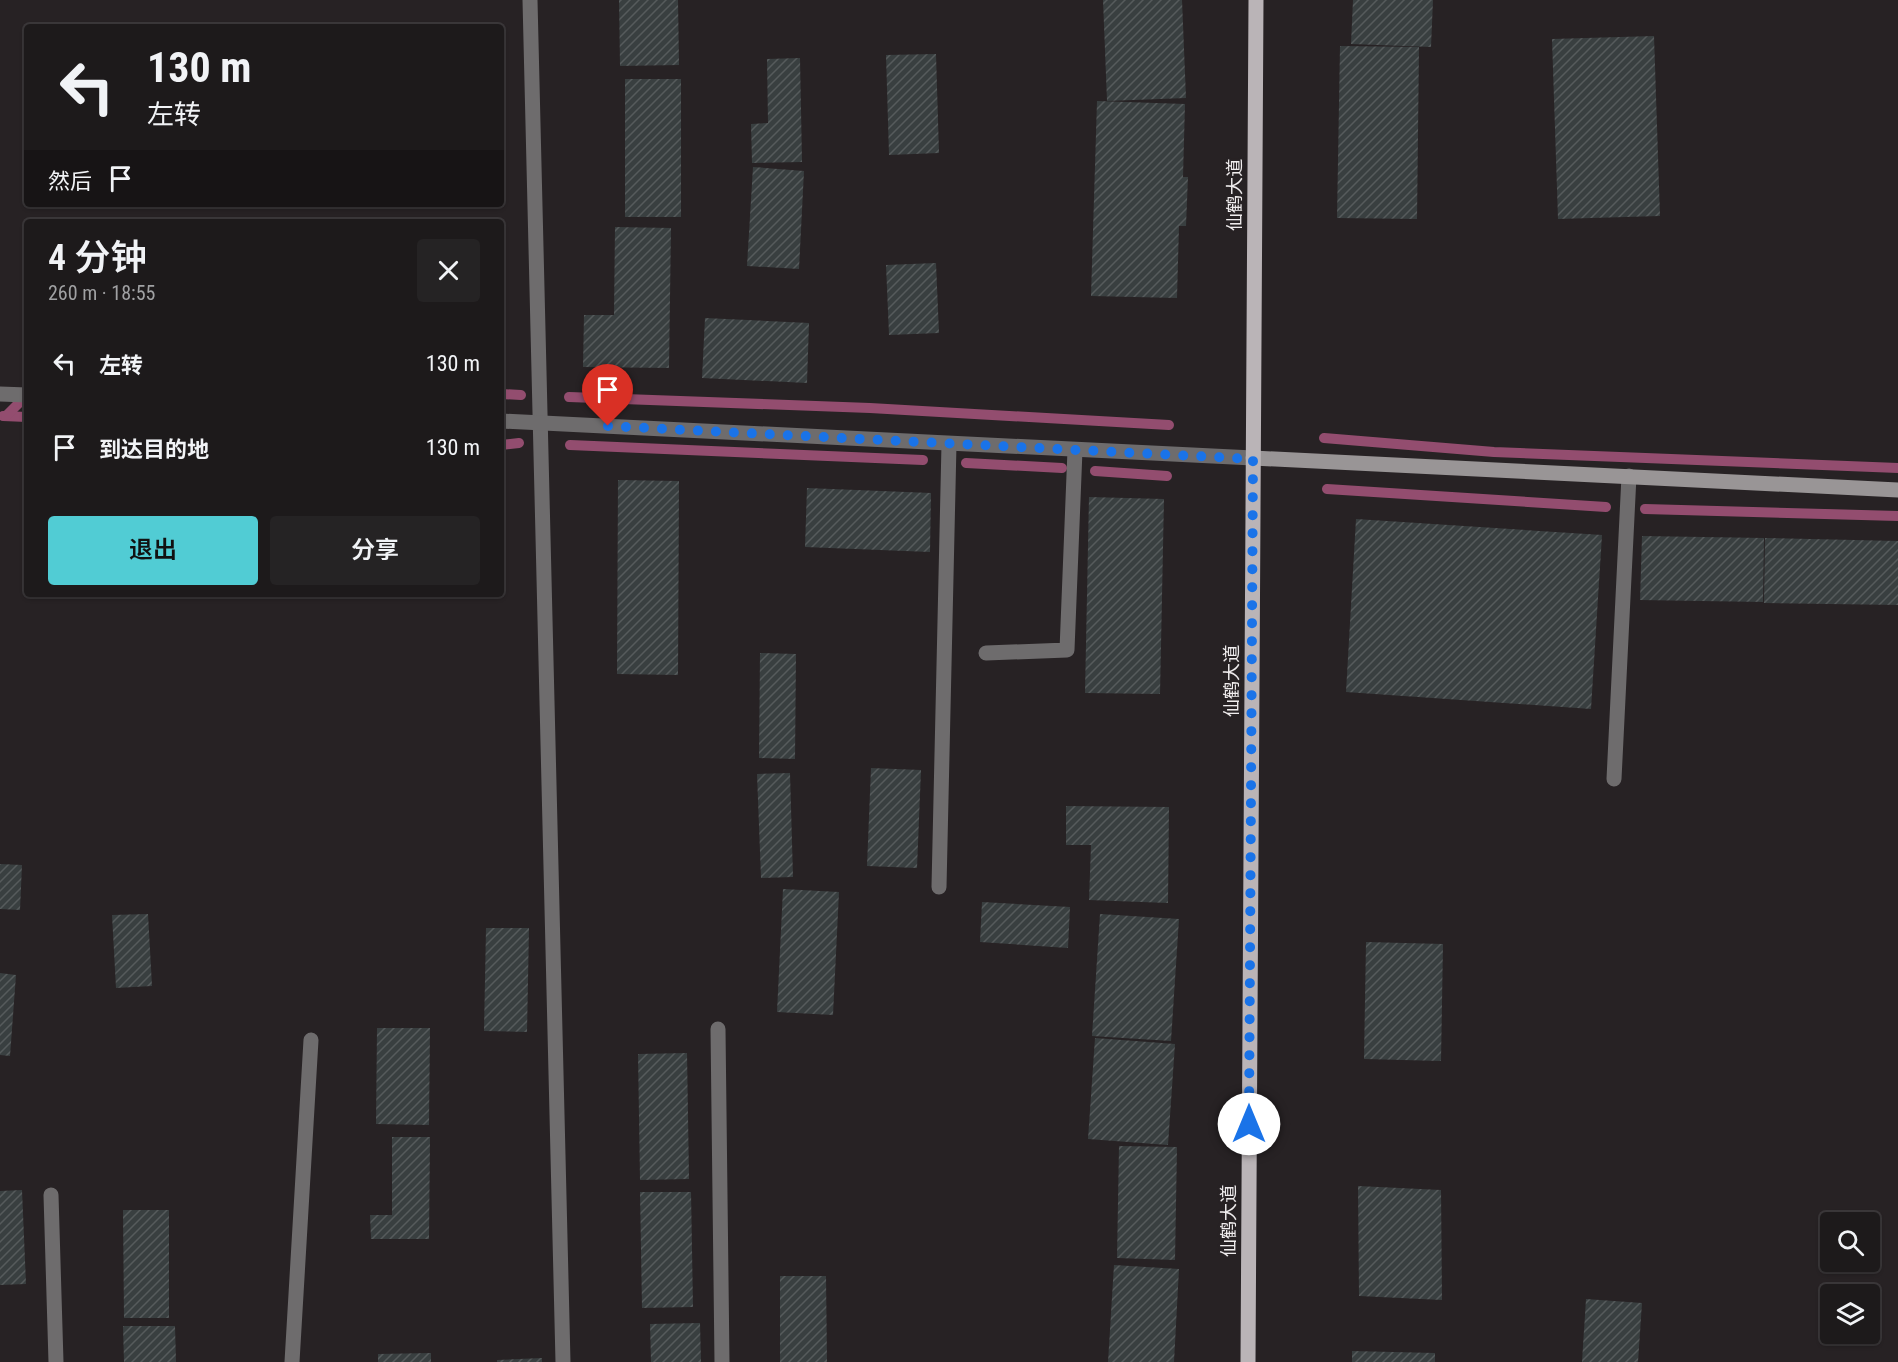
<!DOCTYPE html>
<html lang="zh">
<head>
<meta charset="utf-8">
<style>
  :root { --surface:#1d1a1b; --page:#252324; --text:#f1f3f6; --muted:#a0a1a3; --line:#3b383a; --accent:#51ccd4 }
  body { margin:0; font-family:"Roboto Condensed","Noto Sans SC",sans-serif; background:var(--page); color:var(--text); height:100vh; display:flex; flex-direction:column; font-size:22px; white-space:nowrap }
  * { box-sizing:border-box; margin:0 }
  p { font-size:20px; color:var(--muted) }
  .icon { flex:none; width:33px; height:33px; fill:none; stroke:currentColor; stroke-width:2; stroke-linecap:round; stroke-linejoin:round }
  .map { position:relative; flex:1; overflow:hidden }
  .panel { position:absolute; left:24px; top:219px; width:480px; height:378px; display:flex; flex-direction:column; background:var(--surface); border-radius:6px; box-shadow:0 2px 4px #0004,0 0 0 2px var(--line) }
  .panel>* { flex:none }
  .hud { position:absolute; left:24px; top:24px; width:480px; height:183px; border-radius:6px; box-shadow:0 2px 4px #0004,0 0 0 2px var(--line); background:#1d1a1b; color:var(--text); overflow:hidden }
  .controls { position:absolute; left:1820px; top:1212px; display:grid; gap:12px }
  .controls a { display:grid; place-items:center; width:60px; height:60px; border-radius:6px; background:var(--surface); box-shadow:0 2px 4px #0004,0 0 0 2px var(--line); font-size:30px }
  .pin { position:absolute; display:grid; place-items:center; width:51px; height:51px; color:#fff; margin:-62px -26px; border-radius:50% 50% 50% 0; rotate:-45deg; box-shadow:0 0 6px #0007 }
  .pin .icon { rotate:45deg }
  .me { position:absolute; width:66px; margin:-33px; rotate:0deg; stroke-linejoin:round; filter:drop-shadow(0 0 4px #0008) }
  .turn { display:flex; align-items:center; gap:21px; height:126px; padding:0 24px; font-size:27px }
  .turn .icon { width:78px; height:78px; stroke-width:2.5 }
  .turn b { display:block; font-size:42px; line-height:51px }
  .then { display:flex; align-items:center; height:57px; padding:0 24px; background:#0003; gap:12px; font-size:22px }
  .round { display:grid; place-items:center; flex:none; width:63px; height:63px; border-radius:6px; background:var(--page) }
  .overview { display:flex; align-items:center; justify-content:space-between; height:102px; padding:0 24px }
  h1 { font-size:36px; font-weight:600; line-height:45px }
  .button { display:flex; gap:12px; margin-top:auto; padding:12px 24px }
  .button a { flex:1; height:69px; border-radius:6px; background:var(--accent); color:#111; font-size:24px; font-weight:600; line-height:69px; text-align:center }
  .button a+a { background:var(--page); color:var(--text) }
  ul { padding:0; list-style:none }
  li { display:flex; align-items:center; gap:18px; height:84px; padding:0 24px }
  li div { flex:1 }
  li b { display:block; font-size:22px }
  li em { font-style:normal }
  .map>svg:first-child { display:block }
</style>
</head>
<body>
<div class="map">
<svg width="1898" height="1362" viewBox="0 0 1898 1362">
  <defs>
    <pattern id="building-hatch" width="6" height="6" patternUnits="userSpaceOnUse" patternTransform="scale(1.5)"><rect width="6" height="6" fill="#393f40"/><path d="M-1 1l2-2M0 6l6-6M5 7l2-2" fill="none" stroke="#565b5c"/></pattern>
  </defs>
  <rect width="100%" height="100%" fill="#272224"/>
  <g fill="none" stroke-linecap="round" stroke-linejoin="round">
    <g stroke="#934d6f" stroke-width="10">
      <polyline points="501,394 521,395"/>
      <polyline points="569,397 870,408 1169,425"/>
      <polyline points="3,416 27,417"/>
      <polyline points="6,416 27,395"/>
      <polyline points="1324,438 1494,452 1898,468"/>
      <polyline points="501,445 519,443"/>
      <polyline points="570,445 923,460"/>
      <polyline points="966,463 1062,468"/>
      <polyline points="1095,471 1167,476"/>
      <polyline points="1327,489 1606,507"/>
      <polyline points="1645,509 1898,516"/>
    </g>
  </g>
  <g fill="url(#building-hatch)">
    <polygon points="619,0 678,0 679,65 620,66"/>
    <polygon points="1103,0 1182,0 1186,98 1107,101"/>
    <polygon points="1353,0 1433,0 1431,47 1351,44"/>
    <polygon points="1654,36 1660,216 1558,219 1552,39"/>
    <polygon points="1340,46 1419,47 1417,219 1337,218"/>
    <polygon points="936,54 939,153 889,155 886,55"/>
    <polygon points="800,58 802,162 752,163 751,124 768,123 767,59"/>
    <rect x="625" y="79" width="56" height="138"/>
    <polygon points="1097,101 1185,104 1183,177 1188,177 1186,226 1179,226 1177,298 1091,296"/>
    <polygon points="753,167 804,171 799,269 747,266"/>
    <polygon points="615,227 671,228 669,368 583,367 584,315 614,315"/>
    <polygon points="936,263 939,333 889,335 886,265"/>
    <polygon points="705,318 809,323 807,383 702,378"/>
    <polygon points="618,480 679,481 678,675 617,674"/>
    <polygon points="807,488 931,493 930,552 805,547"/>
    <polygon points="1089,497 1164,499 1160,694 1085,693"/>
    <polygon points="1356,519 1602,535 1591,709 1346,692"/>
    <polygon points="1642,536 1764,538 1763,602 1640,600"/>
    <polygon points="1765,538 1898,541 1898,605 1764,603"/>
    <polygon points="760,653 796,654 795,759 759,758"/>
    <polygon points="871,768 921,770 917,868 867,866"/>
    <polygon points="790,773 793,877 761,878 757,774"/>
    <polygon points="1066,806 1169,807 1168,903 1089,900 1091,845 1066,845"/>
    <polygon points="0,864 22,865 20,910 0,909"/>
    <polygon points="783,889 839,892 833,1015 777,1012"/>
    <polygon points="982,902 1070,907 1068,948 980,942"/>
    <polygon points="148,914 152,986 116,988 112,915"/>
    <polygon points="1100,914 1179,919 1171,1041 1092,1036"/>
    <polygon points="486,928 529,928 527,1032 484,1031"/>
    <polygon points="1366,942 1443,944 1441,1061 1364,1059"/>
    <polygon points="0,973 16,975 10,1056 0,1055"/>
    <polygon points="377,1028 430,1028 429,1125 376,1124"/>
    <polygon points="1095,1038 1175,1044 1168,1145 1088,1139"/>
    <polygon points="687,1053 689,1179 640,1180 638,1054"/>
    <polygon points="392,1137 430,1137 429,1239 371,1239 370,1215 392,1215"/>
    <polygon points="1119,1146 1177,1147 1175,1260 1117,1258"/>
    <polygon points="1358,1186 1441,1190 1442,1300 1359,1296"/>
    <polygon points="22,1190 26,1284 0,1285 0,1191"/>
    <polygon points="640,1192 691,1192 693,1307 642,1308"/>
    <polygon points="123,1210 169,1210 169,1318 124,1318"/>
    <polygon points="1114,1265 1179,1269 1174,1362 1108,1362"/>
    <polygon points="780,1276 826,1276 827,1362 780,1362"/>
    <polygon points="1586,1299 1642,1303 1638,1362 1582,1362"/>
    <polygon points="700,1323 701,1362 651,1362 650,1324"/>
    <polygon points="123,1326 175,1326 176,1362 124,1362"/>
    <polygon points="1352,1351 1435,1353 1435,1362 1352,1362"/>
    <polygon points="431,1353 431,1362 378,1362 378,1354"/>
    <polygon points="542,1358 542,1362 497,1362 497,1360"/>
  </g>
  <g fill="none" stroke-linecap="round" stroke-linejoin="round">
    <polyline stroke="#6e6c6d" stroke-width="15" points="986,653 1067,650 1075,450"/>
    <g stroke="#6e6c6d" stroke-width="15">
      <polyline points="530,0 563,1362"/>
      <polyline points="0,394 27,395"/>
      <polyline points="501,421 1253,458"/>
      <polyline points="1614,779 1629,476"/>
      <polyline points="939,887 949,444"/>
      <polyline points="718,1029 722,1362"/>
      <polyline points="51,1195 56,1362"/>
      <polyline points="292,1362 311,1040"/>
    </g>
    <polyline stroke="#999596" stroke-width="15" points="1253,458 1898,490"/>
    <polyline stroke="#bab4b7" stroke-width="15" points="1248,1362 1256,0"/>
  </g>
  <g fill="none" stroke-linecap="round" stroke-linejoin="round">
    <polyline stroke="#1a73e8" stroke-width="10" stroke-dasharray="0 18" points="608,426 1253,459 1249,1124"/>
  </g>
  <g text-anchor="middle" stroke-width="4.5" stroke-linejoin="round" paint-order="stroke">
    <g font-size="18" fill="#f0edee" stroke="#272224">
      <text transform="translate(1235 195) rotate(-90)" y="6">仙鹤大道</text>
      <text transform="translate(1232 681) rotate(-90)" y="6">仙鹤大道</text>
      <text transform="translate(1229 1221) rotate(-90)" y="6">仙鹤大道</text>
    </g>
  </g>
</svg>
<div class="controls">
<a><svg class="icon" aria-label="search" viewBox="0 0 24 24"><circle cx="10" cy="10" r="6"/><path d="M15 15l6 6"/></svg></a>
<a><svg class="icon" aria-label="layers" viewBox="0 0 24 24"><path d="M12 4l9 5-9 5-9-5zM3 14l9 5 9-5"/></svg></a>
</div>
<div class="pin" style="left:608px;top:426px;background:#d93025"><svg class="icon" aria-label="arrive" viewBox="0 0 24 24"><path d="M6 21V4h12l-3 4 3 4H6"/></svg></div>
<svg class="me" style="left:1249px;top:1124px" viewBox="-20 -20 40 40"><circle r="19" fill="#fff"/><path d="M0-13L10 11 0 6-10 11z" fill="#1a73e8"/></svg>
<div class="hud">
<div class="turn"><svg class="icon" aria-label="left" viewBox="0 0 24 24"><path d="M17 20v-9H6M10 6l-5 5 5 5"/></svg><div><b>130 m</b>左转</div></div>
<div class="then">然后<svg class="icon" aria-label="arrive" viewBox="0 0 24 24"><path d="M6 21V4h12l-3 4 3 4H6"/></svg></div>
</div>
<section class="panel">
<div class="overview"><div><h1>4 分钟</h1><p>260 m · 18:55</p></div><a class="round"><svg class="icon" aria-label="close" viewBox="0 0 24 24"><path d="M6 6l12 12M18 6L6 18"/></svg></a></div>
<ul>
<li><svg class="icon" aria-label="left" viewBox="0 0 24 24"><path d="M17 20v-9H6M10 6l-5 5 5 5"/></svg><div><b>左转</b></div><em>130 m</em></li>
<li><svg class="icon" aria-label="arrive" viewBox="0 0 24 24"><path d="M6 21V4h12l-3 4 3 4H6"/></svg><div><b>到达目的地</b></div><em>130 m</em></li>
</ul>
<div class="button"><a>退出</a><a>分享</a></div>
</section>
</div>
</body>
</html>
